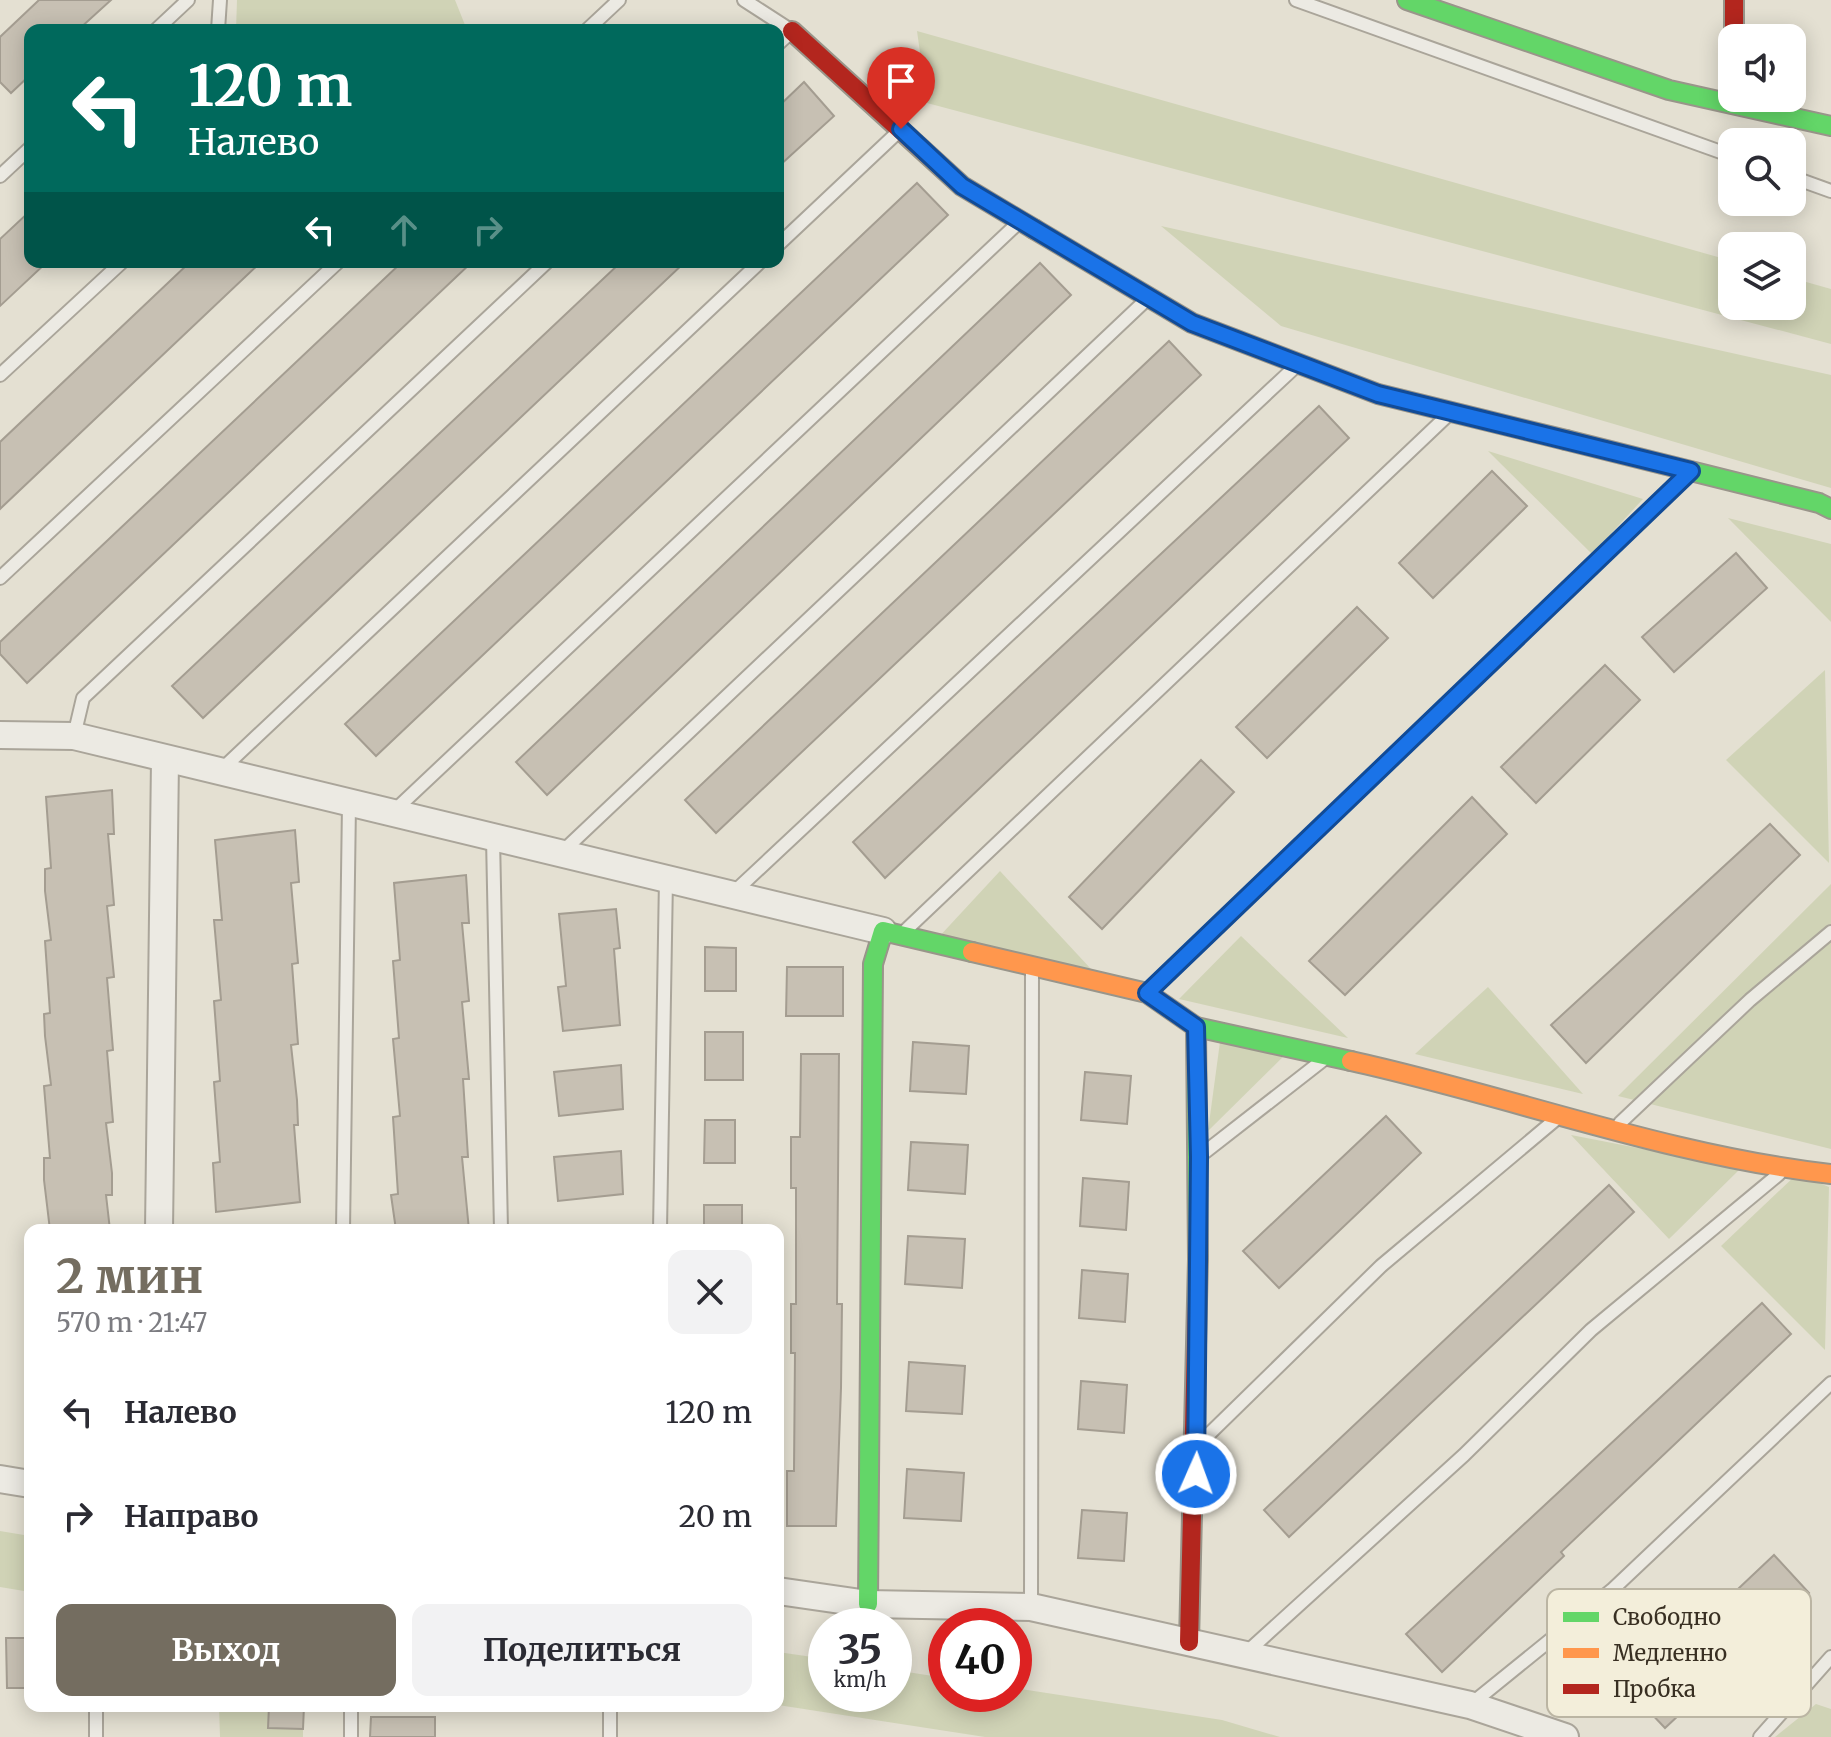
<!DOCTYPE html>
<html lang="ru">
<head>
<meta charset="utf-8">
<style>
  :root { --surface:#fff; --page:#f2f2f3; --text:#2b2b33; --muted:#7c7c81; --accent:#746d60 }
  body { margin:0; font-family:Merriweather,serif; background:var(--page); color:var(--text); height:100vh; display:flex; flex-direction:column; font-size:30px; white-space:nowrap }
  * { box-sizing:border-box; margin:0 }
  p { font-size:26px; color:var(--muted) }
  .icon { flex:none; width:44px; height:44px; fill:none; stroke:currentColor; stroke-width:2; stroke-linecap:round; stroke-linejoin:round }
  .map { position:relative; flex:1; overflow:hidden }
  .drawer { position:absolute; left:24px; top:1224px; width:760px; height:488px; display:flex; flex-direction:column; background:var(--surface); border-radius:16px; box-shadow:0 4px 20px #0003 }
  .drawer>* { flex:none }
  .hud { position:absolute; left:24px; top:24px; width:760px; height:244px; border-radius:16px; box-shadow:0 4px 20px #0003; background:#00695c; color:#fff; overflow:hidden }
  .fabs { position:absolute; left:1718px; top:24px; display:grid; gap:16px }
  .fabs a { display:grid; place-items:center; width:88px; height:88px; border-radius:16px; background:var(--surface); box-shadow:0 4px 20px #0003; font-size:40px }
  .speed { position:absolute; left:808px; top:1608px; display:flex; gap:16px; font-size:40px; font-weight:700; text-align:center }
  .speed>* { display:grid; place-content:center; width:104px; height:104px; border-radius:50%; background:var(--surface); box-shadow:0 4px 20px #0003; line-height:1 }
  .speed small { font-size:20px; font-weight:400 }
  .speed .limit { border:12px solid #d22; background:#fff; color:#111 }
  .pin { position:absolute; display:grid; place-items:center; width:68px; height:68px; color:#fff; margin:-82px -34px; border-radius:50% 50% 50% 0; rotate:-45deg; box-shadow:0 0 8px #0007 }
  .pin .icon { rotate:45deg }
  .me { position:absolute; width:88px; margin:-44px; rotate:2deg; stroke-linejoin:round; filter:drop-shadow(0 0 6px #0008) }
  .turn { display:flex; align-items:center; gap:28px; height:168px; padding:0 32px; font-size:36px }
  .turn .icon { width:104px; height:104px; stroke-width:2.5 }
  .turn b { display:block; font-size:56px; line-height:68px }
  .lanes { display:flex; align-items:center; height:76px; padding:0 32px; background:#0003; justify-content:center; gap:40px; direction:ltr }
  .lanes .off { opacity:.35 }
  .round { display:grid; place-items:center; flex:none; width:84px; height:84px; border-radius:16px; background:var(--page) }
  .headline { display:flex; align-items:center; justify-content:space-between; height:136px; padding:0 32px }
  h1 { font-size:48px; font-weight:700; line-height:60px; color:var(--accent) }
  .action { display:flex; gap:16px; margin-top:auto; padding:16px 32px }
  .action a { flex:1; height:92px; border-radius:16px; background:var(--accent); color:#fff; font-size:32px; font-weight:700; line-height:92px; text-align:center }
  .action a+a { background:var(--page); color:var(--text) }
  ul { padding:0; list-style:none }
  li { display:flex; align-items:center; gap:24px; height:104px; padding:0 32px }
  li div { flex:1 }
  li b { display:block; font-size:30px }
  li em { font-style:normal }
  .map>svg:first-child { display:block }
</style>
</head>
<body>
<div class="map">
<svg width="1831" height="1737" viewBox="0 0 1831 1737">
  <rect width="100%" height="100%" fill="#e4e0d2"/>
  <g fill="#d0d3b6">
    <polygon points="237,0 455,0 467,30 236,30"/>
    <polygon points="917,31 1732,261 1732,306 1792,306 1792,278 1831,289 1831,344 927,103"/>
    <polygon points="1161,226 1831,375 1831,488 1281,326"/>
    <polygon points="1488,451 1643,499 1592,554"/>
    <polygon points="1728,518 1831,544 1831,622"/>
    <polygon points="1825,670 1829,863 1726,760"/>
    <polygon points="1000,871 1104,983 937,939"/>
    <polygon points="1831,884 1831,1149 1618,1096"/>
    <polygon points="1241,936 1348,1038 1179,999"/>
    <polygon points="1488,987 1583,1094 1415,1054"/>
    <polygon points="1222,1027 1299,1041 1208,1131"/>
    <polygon points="1571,1135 1741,1168 1669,1239"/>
    <polygon points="1797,1174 1829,1187 1825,1350 1721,1246"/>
    <polygon points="0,1531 30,1536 30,1592 0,1587"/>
    <polygon points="778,1652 826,1659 826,1694 894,1694 894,1670 946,1678 946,1694 1014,1694 1014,1688 1222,1720 1280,1737 985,1737 778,1705"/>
    <polygon points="1816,1704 1831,1709 1831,1737 1775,1737"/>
    <polygon points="219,1706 269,1706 269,1728 303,1729 303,1737 220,1737"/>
  </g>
  <g fill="#c7c0b3" stroke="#a49d91" stroke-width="2">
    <polygon points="39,0 111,0 78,30 30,30 30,75 11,93 0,82 0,37"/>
    <polygon points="804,82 834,116 778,167 778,107"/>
    <polygon points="917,183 948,215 376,756 345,724"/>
    <polygon points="30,211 30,262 47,262 0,306 0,239"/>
    <polygon points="190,262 261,262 0,509 0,442"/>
    <polygon points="402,262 472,262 27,683 0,654 0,642"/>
    <polygon points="621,262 685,262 203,718 172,686"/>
    <polygon points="1040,263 1071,295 547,795 516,762"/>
    <polygon points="1169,341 1201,375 716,833 685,800"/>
    <polygon points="1319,406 1349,438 885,878 853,842"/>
    <polygon points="1492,471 1527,506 1433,598 1399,563"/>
    <polygon points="1736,553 1767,588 1674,672 1642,637"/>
    <polygon points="1357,607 1388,638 1267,758 1236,727"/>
    <polygon points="1605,665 1640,700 1536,803 1501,767"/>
    <polygon points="1201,760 1234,792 1102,929 1069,897"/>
    <polygon points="112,790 114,834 108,834 114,905 107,906 114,977 107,978 113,1050 107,1051 113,1122 106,1123 112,1173 112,1195 106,1195 110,1230 50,1230 44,1180 44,1158 50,1158 44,1086 51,1085 45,1036 44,1014 50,1013 45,941 51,940 45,891 45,869 51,868 46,797"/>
    <polygon points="1472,797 1507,834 1345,995 1309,961"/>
    <polygon points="1770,824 1800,855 1586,1063 1551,1025"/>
    <polygon points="295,830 299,882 291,883 298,963 292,964 298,1044 291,1045 297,1100 298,1125 294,1125 300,1202 216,1212 213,1163 220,1162 214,1082 220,1081 214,1001 221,1000 214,920 222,920 215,840"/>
    <polygon points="466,875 469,923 462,923 469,1001 462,1002 469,1079 463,1079 468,1157 462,1157 469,1230 396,1230 391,1195 398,1194 393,1117 400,1116 393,1039 399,1038 393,961 400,960 394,883"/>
    <polygon points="616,909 620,948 614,949 620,1025 563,1031 558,987 566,986 559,914"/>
    <polygon points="705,947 736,948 736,991 705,991"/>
    <polygon points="787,967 843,967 843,1016 786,1016"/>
    <rect x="705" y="1032" width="38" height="48"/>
    <polygon points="913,1042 969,1046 966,1094 910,1091"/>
    <polygon points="801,1054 839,1054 837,1304 842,1304 841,1388 836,1526 787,1526 787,1471 794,1471 795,1353 791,1353 791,1304 796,1304 796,1188 791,1188 791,1137 800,1137"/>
    <polygon points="621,1065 623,1109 559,1116 554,1072"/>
    <polygon points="1085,1072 1131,1076 1127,1124 1081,1120"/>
    <polygon points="1386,1116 1421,1153 1279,1288 1243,1251"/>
    <polygon points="705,1120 735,1120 735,1163 704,1163"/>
    <polygon points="911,1142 968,1145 965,1194 908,1190"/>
    <polygon points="621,1151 623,1194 558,1201 554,1157"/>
    <polygon points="1083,1178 1129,1182 1126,1230 1080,1226"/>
    <polygon points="1609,1185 1634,1212 1289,1537 1264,1510"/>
    <rect x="704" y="1205" width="38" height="25"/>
    <polygon points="908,1236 965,1239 962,1288 905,1284"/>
    <polygon points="1082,1270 1128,1274 1125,1322 1079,1318"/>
    <polygon points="1762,1303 1791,1334 1561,1552 1564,1556 1442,1672 1406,1634"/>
    <polygon points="909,1362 965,1366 962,1414 906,1411"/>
    <polygon points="1081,1381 1127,1385 1124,1433 1078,1429"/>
    <polygon points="907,1469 964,1473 961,1521 904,1518"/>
    <polygon points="1082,1510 1127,1513 1124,1561 1078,1558"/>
    <polygon points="1774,1555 1809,1593 1665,1728 1630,1691"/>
    <polygon points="6,1638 30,1638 30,1688 7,1688"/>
    <polygon points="269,1706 304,1706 303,1729 268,1728"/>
    <polygon points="371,1717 435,1717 435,1737 370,1737"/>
  </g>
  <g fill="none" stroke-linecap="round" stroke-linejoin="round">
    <g stroke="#aaa59a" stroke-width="16">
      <g id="lane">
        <polyline points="744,0 792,31 778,44"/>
        <polyline points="1296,0 1732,156"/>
        <polyline points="156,30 188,0"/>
        <polyline points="218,30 220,0"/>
        <polyline points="587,30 619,0"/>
        <polyline points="0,176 30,148"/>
        <polyline points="1792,177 1831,191"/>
        <polyline points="778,245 898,132"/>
        <polyline points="0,375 122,262"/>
        <polyline points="0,578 338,262"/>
        <polyline points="74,736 83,698 547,262"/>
        <polyline points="220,771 760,262"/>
        <polyline points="393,812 1017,224"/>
        <polyline points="493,838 501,1230"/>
        <polyline points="562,852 1145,301"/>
        <polyline points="731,895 1295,367"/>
        <polyline points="906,930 1447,416"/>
        <polyline points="1149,991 1687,475"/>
        <polyline points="1620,1123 1750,1000 1831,932"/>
        <polyline points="1205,1152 1323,1060"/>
        <polyline points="343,1230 349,804"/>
        <polyline points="660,1230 666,879"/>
        <polyline points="1202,1441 1381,1266 1555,1120"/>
        <polyline points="1031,1607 1032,969"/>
        <polyline points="1246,1653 1464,1455 1591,1330 1779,1174"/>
        <polyline points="1470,1705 1612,1590 1831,1383"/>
        <polyline points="96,1706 96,1737"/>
        <polyline points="351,1706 351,1737"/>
        <polyline points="610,1737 610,1708"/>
        <polyline points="1760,1737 1831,1657"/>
      </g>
    </g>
    <g stroke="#aaa59a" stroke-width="30">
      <g id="street">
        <polyline points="0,735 74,736 883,931"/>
        <polyline points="159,1230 165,760"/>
        <polyline points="0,1479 30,1484"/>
        <polyline points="778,1591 868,1604 1031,1607 1470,1705 1565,1737"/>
      </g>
    </g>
    <g stroke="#99958a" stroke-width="22">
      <g id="fast">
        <polyline points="1407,0 1669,90 1831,126"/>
        <polyline points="1566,440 1819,503 1831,509"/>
        <polyline points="1198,1259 1196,1027 1351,1061"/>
        <polyline points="868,1604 873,964 883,931 972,952"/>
      </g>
    </g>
    <g stroke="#99958a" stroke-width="22">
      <g id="slow">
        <polyline points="1034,229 1192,323 1378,394 1566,440"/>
        <polyline points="972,952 1147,993 1196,1027"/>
        <path d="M 1351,1061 C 1510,1096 1669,1156 1831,1174"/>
      </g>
    </g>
    <g stroke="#99958a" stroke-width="22">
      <g id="jam">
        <polyline points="1734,0 1734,38"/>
        <polyline points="792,31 962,186 1034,229"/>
        <polyline points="1189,1642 1198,1259"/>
      </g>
    </g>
    <use href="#lane" stroke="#eceae3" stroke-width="12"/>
    <use href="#street" stroke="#eceae3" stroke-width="26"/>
    <use href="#fast" stroke="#63d668" stroke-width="18"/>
    <use href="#slow" stroke="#ff974d" stroke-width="18"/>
    <use href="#jam" stroke="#b3261e" stroke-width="18"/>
  </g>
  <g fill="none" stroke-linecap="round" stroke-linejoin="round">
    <g stroke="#114b97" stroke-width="20">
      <polyline id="route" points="901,129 962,186 1192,323 1378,394 1691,471 1147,993 1196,1027 1199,1157 1196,1474"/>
    </g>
    <use href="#route" stroke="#1a73e8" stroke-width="14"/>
  </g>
  <rect x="1547" y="1589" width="264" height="128" rx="12" fill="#f3eeda" stroke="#bbb5a3" stroke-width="2"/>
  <rect x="1563" y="1612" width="36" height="10" fill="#63d668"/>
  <rect x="1563" y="1648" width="36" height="10" fill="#ff974d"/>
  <rect x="1563" y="1684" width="36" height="10" fill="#b3261e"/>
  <g font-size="22" fill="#382f22">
    <text x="1613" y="1625">Свободно</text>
    <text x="1613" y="1661">Медленно</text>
    <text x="1613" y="1697">Пробка</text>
  </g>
</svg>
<div class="fabs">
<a><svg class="icon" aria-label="sound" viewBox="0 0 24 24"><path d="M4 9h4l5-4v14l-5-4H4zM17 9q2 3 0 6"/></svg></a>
<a><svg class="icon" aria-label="search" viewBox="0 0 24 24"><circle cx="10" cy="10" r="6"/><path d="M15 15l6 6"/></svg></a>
<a><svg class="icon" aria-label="layers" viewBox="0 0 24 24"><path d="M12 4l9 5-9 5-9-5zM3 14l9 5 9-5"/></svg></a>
</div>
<div class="speed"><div>35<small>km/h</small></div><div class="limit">40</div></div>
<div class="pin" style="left:901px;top:129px;background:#d93025"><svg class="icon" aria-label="arrive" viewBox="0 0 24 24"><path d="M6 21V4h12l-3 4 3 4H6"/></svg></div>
<svg class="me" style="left:1196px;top:1474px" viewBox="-20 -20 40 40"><circle r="17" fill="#1a73e8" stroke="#fff" stroke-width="3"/><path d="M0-11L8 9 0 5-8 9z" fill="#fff"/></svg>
<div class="hud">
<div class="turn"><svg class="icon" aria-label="left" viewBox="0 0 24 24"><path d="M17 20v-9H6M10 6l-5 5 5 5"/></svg><div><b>120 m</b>Налево</div></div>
<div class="lanes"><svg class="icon" aria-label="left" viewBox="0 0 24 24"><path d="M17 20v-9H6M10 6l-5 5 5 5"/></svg><svg class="icon off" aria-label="ahead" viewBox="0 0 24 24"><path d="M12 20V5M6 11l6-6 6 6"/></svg><svg class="icon off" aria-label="right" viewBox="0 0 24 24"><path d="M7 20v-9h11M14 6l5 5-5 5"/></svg></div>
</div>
<section class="drawer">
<div class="headline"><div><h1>2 мин</h1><p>570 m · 21:47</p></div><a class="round"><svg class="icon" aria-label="close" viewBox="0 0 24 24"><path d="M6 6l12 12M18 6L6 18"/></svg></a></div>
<ul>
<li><svg class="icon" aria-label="left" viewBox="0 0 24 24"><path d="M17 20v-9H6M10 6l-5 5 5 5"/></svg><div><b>Налево</b></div><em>120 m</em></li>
<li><svg class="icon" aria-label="right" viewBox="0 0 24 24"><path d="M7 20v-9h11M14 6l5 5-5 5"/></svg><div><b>Направо</b></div><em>20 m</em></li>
</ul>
<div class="action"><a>Выход</a><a>Поделиться</a></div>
</section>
</div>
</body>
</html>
